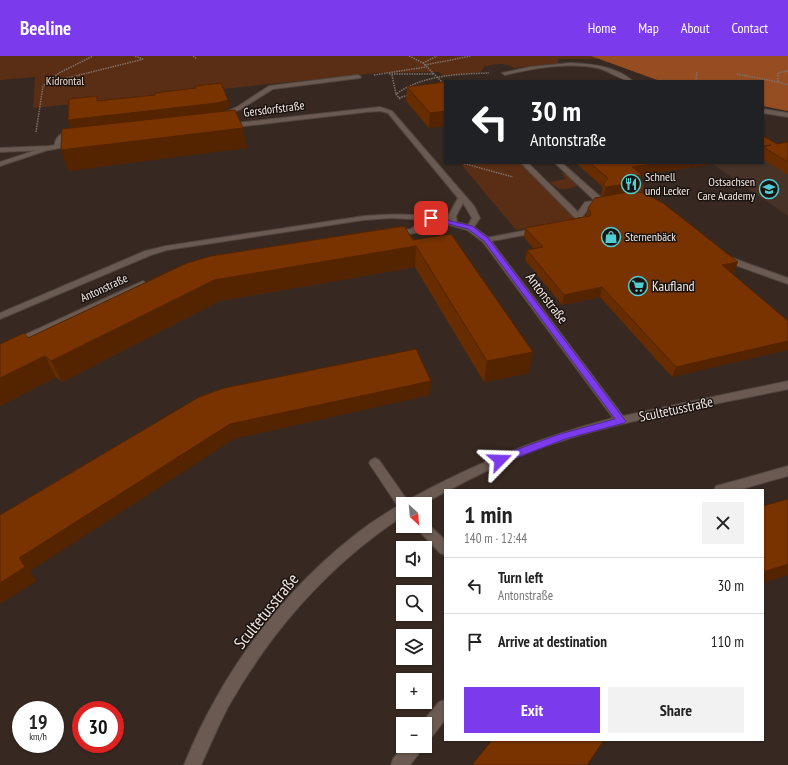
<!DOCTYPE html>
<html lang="en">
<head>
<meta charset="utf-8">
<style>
  :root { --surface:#fff; --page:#f2f2f2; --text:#222; --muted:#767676; --line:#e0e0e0; --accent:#7c3aed }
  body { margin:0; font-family:"PT Sans Narrow",sans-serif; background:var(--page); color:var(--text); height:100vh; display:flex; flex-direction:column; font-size:15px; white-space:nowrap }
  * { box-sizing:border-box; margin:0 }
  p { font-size:13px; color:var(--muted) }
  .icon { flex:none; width:22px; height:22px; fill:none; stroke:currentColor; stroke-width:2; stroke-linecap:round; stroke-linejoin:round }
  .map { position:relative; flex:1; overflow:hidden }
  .panel { position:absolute; left:444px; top:433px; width:320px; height:252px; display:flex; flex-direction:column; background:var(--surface); border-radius:0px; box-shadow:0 1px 3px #0004 }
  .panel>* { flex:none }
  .top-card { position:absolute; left:444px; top:24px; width:320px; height:84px; border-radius:0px; box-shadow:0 1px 3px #0004; background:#202124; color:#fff; overflow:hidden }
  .needle { width:26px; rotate:154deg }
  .buttons { position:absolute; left:396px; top:441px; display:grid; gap:8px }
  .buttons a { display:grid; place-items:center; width:36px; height:36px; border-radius:0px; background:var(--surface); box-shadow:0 1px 3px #0004; font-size:20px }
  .speed { position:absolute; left:12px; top:645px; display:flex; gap:8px; font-size:20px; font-weight:700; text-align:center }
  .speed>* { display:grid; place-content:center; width:52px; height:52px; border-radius:50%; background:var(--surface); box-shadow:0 1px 3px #0004; line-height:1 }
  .speed small { font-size:10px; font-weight:400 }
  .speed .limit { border:6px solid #d22; background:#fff; color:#111 }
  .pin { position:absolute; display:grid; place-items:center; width:34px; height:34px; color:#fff; margin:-17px; border-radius:8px; box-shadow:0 2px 6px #0006 }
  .me { position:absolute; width:44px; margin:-22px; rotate:68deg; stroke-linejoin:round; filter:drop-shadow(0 0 3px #0008) }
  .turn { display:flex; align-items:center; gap:14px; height:84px; padding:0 20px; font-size:18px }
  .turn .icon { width:52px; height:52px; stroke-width:2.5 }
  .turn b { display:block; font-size:28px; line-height:34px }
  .round { display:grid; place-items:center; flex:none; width:42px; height:42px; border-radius:0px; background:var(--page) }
  .summary { display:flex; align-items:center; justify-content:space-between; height:68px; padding:0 20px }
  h1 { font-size:24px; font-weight:700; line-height:30px }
  .cta { display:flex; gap:8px; margin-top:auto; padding:8px 20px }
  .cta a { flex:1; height:46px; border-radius:0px; background:var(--accent); color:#fff; font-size:16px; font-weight:700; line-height:46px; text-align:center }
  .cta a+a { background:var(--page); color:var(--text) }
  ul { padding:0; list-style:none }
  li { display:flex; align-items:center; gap:12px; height:56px; padding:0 20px; border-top:1px solid var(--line) }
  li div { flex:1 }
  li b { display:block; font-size:15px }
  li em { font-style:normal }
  header { display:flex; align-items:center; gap:24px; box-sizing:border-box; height:56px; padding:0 20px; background:var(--accent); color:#fff }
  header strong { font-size:19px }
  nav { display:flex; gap:22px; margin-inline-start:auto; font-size:14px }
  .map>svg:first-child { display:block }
</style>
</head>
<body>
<header>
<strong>Beeline</strong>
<nav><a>Home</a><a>Map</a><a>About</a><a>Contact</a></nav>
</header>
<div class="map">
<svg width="788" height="709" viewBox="0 0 788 709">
  <rect width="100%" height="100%" fill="#372921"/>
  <polygon fill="#463227" points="788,92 788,160 711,107 763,107 763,96"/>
  <g fill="#5a2e15">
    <path d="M 0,0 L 788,0 L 788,55 L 763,50 L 763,25 L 660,25 L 600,3 L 558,3 L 558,7 L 514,12 C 505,6 494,8 484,11 L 481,16 L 443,20 L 439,16 L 378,17 L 33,52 L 35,21 L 0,24 Z"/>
    <polygon points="460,107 520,107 574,162 572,165 516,174"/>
    <path d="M 561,117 L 568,118 L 583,129 C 567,132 563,138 550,126 L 566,123 Z"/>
  </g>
  <polygon fill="#964d22" points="591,0 788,0 788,55 763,50 763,25 660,25"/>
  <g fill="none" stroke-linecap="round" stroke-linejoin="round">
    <g stroke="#51453f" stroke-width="2">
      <g id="service">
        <polygon points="358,19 361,21 360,22 273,33 241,53 224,60 219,59 237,51 269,30"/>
        <path d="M 75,73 L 78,75 L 77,76 L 65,81 L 59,92 L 55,92 C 53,80 65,75 75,73 Z"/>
        <polygon points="49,90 52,92 51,93 0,110 0,106"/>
        <polygon points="428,160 434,160 435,162 416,177 393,180 389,178 393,176 411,173"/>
        <polygon points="143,225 147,228 146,230 0,297 0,290"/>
        <polygon points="375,402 379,404 407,444 409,448 403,448 403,453 399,452 369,407 371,404"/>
        <polygon points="788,410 788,420 738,434 714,434 716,430 720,429"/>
        <polygon points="425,465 445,484 445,499 440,497 418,474 417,470 425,470"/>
        <polygon points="445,644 445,664 431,682 425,684 425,668 421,668 439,646"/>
        <polygon points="403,690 422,690 420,696 410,709 391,709 393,703"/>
      </g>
    </g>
    <g stroke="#51453f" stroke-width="2">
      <g id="pedestrian">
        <polygon points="521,107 528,107 578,156 585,146 595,145 555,107 562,107 603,143 609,142 613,144 612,146 590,150 583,160 588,166 587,168 581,168"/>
        <polygon points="538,172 542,174 541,176 486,186 482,184 486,182"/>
        <polygon points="724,199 788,222 788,228 721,204 720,202 721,200"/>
      </g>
    </g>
    <g stroke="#51453f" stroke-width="2">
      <g id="minor">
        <path d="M 570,7 C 592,8 615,10 633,25 C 621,25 610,15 598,12 C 568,6 535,12 505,19 L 502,17 L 530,11 Z"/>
        <path d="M 380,51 L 392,55 L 474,150 L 480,162 L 474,171 L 489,182 L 623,360 L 788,325 L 788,333 C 708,350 626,363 549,389 C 514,401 481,417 449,434 L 445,434 L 445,436 L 423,448 L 406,448 L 408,444 C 475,407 538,382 613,362 L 483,186 L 467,174 L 431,164 L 391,162 L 364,164 L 167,194 L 151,199 L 0,263 L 0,257 L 145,195 L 166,190 L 364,160 C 393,158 421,157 449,164 L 448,160 L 458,142 L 388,57 L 380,55 L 366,56 L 227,72 L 224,70 L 227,68 ZM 463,147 L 472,162 L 468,169 L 457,166 L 456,160 Z"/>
        <polygon points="763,53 788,57 788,61 763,57"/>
        <polygon points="75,86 78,88 77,89 49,94 0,96 0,92 49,90"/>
        <path d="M 403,448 L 403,460 C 330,508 271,575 228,651 C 218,670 210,690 201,709 L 184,709 C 222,615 285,530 368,469 C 378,462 388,456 399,449 Z"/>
      </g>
    </g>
    <g stroke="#7f726b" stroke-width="1.5" stroke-dasharray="1.5 1" stroke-linecap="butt">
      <polyline points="135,0 143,3"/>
      <polyline points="193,0 197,3"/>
      <polyline points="409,0 423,7 445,29"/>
      <polyline points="423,7 437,0"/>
      <polyline points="425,9 471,0"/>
      <polyline points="788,15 778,17 778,26 788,29"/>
      <polyline points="389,18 434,18"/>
      <polyline points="737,18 778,26"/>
      <polyline points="374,19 426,11"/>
      <polyline points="392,19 396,38"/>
      <polyline points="696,25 697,16"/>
      <polyline points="47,27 144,3"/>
      <polyline points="399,42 408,39"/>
      <path d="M 400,43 L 396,38 C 423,19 457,18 489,17"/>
      <polyline points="36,76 43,30 59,17 93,0"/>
      <polyline points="462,107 513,121"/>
    </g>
    <use href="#service" fill="#6a5a51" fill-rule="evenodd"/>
    <use href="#pedestrian" fill="#6a5a51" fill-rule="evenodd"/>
    <use href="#minor" fill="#6a5a51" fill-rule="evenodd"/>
  </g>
  <g fill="#672c00">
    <polygon points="445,26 429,72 406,45 407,31"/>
    <polygon points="763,80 777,88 788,86 788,119 763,103"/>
    <polygon points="576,107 718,107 641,119 640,125 644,128 642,137 738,206 734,216 730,216 672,321 600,241 562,249 525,204 527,194 534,193 524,181 525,172 586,160 588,152 602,140 601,139 603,131"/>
    <polygon points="413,184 529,317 484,326 415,211 219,245 62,326 56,321 0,350 0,288 28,282"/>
  </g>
  <g fill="#542400">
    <polygon points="228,44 230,52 219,56 71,72 68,64"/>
    <polygon points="445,55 445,70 429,72 430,57"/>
    <polygon points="243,72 247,92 68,115 61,94"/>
    <polygon points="657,107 718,107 641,119 639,128 633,127 630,138 603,141 606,131 632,111"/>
    <polygon points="416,190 415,211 219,245 62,326 51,305 214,224"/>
    <polygon points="738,206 734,216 717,219 722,209"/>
    <polygon points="602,231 600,241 562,249 564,239"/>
    <polygon points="788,285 788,294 672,321 676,311"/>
    <polygon points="533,296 529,317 484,326 487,305"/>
    <polygon points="45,300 56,321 0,350 0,322"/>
    <polygon points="431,325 430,339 234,383 30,515 36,525 0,548 0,527 19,502 230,368"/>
    <polygon points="788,508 788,519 763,527 763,516"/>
  </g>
  <g fill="#783300" stroke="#542400">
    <polygon points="445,26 445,55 430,57 407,31"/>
    <polygon points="221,27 228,44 217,47 68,64 69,43 97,40 97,45 155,39 155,37 196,32 195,30"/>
    <polygon points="235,54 243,72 61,94 62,73"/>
    <polygon points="763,80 777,88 788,86 788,106 763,91 771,89 763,90"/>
    <polygon points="590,107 657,107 632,111 642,119 634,120 644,128 633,127 606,131 603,129 608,122"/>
    <polygon points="633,135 643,137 663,147 738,206 722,209 788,265 788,285 676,311 602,231 564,239 527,194 543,191 525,172 590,160 591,156 588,152 595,142"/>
    <polygon points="404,170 413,184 451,178 533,296 487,305 416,190 214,224 51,305 45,300 0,322 0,288 24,277 28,282 187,207 211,200"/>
    <polygon points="416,293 431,325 230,368 19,502 25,511 0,527 0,459 199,341 224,332"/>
    <polygon points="788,443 788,508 763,516 763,450"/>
    <polygon points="492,684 604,684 587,709 472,709"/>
  </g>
  <polygon fill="#7c3aed" stroke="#51269a" points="429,160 472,170 488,182 624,363 626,365 624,367 565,383 500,408 496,407 495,404 496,401 560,378 615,363 484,185 468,173 429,163"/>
  <defs>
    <g id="restaurant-ring" transform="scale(1)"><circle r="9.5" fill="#1a1310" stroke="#51ccd1" stroke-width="1.5"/><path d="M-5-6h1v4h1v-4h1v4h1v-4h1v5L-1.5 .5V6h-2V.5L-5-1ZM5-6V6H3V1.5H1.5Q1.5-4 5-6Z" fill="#51ccd1"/></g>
    <g id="school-ring" transform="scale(1)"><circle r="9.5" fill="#1a1310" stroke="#51ccd1" stroke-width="1.5"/><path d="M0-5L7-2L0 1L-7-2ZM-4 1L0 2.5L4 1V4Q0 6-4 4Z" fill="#51ccd1"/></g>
    <g id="shop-ring" transform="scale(1)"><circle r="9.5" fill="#1a1310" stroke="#51ccd1" stroke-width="1.5"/><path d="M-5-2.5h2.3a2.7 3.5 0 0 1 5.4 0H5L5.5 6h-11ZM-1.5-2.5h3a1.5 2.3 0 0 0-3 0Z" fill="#51ccd1"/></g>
    <g id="supermarket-ring" transform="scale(1)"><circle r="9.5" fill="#1a1310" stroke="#51ccd1" stroke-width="1.5"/><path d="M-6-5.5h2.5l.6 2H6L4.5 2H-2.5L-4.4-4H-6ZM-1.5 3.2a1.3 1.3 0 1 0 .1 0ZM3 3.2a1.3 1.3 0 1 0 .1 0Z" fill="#51ccd1"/></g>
  </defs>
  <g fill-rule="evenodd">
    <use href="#restaurant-ring" x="631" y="128"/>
    <use href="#school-ring" x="769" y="133"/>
    <use href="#shop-ring" x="611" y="181"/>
    <use href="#supermarket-ring" x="638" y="230"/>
  </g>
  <g text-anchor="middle" stroke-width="3" stroke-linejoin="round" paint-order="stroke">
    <g font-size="12" fill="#f1dbd0" stroke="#1a1310">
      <text x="65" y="29">Kidrontal</text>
    </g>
    <g font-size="12" fill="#f3e9e4" stroke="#1a1310">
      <text transform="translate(274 53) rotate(-7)" y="4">Gersdorfstraße</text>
      <text transform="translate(104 232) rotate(-25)" y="4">Antonstraße</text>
    </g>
    <g font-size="12" fill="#f3e9e4" stroke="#1a1310" text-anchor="start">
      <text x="645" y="125">Schnell<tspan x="645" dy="14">und Lecker</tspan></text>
      <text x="755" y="130" text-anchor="end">Ostsachsen<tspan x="755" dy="14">Care Academy</tspan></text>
      <text x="625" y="185">Sternenbäck</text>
    </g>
    <g font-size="14" fill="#f3e9e4" stroke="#1a1310" text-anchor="start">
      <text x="652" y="235">Kaufland</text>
    </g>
    <g font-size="14" fill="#f3e9e4" stroke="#1a1310">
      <text transform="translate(547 242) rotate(53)" y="5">Antonstraße</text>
      <text transform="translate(676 353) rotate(-12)" y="5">Scultetusstraße</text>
    </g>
    <g font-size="17" fill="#f3e9e4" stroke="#1a1310">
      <text transform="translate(266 555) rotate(-51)" y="6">Scultetusstraße</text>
    </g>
  </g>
</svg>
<div class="buttons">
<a><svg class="needle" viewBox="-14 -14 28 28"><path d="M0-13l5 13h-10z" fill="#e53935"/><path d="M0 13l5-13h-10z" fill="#767676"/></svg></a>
<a><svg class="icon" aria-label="sound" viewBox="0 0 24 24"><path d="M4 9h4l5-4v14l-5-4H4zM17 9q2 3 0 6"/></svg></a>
<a><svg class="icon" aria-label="search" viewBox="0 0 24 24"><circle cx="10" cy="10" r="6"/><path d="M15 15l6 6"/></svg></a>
<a><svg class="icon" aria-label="layers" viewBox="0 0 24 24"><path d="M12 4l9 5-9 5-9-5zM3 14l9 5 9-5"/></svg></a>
<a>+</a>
<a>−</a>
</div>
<div class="speed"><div>19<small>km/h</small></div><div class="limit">30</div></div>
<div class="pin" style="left:431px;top:162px;background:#d93025"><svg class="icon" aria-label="arrive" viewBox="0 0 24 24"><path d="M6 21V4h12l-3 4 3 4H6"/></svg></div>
<svg class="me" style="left:500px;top:404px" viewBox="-20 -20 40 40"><path d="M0-17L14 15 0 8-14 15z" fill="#7c3aed" stroke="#fff" stroke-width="4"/></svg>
<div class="top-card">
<div class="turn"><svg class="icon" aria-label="left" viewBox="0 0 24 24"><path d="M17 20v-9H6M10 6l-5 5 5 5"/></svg><div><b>30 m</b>Antonstraße</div></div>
</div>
<section class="panel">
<div class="summary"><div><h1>1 min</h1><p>140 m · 12:44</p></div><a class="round"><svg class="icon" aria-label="close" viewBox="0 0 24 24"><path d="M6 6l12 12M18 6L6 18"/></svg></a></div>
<ul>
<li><svg class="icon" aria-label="left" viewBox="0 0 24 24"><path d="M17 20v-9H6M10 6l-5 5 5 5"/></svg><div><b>Turn left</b><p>Antonstraße</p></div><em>30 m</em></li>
<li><svg class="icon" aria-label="arrive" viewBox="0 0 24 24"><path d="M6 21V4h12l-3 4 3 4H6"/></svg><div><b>Arrive at destination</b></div><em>110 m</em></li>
</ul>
<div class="cta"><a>Exit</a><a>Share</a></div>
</section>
</div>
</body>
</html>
